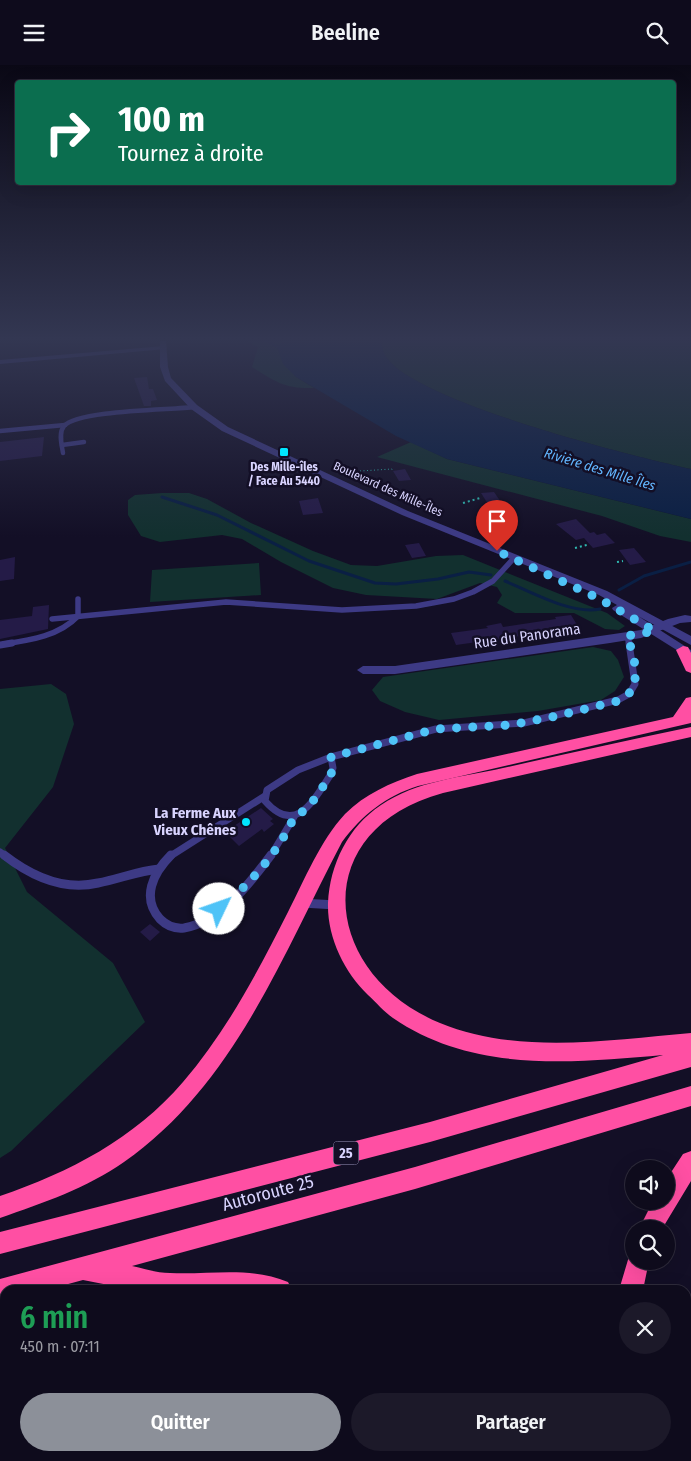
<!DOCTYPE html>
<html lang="fr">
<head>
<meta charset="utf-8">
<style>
  :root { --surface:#0e0b1c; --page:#1c1929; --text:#f1f3f6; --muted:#9b9ba3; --line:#2e2b3b; --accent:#8c9099 }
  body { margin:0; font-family:"Fira Sans Condensed",sans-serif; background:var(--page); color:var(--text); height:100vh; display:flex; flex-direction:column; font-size:19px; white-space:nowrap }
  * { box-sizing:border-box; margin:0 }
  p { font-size:16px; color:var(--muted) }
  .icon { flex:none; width:28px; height:28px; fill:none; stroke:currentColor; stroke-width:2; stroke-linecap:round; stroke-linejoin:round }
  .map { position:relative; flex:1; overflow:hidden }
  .panel { position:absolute; left:0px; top:1220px; width:691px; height:176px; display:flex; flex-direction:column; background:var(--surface); border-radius:15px 15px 0 0; box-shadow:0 5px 20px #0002,0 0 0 1px var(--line) }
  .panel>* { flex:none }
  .banner { position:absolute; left:15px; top:15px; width:661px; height:105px; border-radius:5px; box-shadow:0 5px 20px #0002,0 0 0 1px var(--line); background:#0b6e4f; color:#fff; overflow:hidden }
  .tools { position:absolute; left:625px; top:1095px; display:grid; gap:10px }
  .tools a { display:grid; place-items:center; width:50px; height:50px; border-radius:50%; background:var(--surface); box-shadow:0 5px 20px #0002,0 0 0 1px var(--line); font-size:25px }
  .pin { position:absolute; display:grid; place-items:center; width:42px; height:42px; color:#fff; margin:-51px -21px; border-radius:50% 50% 50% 0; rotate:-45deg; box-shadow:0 0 5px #0007 }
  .pin .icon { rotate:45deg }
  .me { position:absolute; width:55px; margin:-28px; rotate:48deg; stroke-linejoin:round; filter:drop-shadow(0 0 4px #0008) }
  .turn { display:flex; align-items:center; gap:18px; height:105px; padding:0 20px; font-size:22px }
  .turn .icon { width:65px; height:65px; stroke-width:2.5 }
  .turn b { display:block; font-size:35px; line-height:42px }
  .round { display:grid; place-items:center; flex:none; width:52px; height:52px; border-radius:26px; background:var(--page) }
  .head { display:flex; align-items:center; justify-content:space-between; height:85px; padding:0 20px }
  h1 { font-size:30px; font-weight:600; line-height:38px; color:#1e9e55 }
  .primary-button { display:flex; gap:10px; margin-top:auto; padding:10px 20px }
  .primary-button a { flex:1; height:58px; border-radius:30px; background:var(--accent); color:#fff; font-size:20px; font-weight:600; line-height:58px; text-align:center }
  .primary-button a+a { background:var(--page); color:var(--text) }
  header { display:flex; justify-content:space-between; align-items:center; height:65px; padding:0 20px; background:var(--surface); font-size:22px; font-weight:600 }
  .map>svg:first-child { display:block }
</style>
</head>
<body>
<header><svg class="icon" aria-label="menu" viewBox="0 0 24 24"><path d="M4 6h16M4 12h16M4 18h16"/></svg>Beeline<svg class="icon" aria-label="search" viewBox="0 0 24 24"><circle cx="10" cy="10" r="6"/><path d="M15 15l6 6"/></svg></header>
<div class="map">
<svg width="691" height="1396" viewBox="0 0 691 1396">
  <rect width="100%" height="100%" fill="#130f26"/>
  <g fill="#12302f">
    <path d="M 247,276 L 283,276 L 277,282 L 296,312 L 314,323 C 285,324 276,317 252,302 L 258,282 Z"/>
    <path d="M 381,276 L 691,276 L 691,404 C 637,392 404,335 384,288 C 382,284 382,280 381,276 Z"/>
    <polygon points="411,377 447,394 691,454 691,477 660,471 602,451 377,392"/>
    <polygon points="162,428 189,428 207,434 251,458 313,486 351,500 377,501 436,491 463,490 607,548 625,561 619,565 605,564 574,548 515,548 497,538 502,530 497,522 480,518 437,534 366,530 333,523 281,497 242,474 222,470 160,477 141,471 128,450 128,435 135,430"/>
    <polygon points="259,498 261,530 150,537 152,505"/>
    <polygon points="593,582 611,586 618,595 624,612 615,626 601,635 538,646 439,655 405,647 380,636 372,625 383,612"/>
    <polygon points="51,619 66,629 74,659 53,722 5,783 27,827 113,898 145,957 11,1086 0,1093 0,624"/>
    <polygon points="5,1274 5,1391 345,1391 351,1396 0,1396 0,1275"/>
  </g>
  <path fill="#0a1f44" d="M 283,276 L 381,276 C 382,280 382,284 384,288 C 404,335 637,392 691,404 L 691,454 L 447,394 L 396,371 L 296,312 L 283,299 L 277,282 Z"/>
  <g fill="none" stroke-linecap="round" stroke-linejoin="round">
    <polyline stroke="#0a1f44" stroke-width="2.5" points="266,276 281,283"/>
    <g stroke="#0a1f44" stroke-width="3">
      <polyline points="162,432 217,450 309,496 375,518 396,519 438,514 469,507 491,510"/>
      <path d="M 505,516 C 531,527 572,550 600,544"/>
      <polyline points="619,525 644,511 691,497"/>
    </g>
  </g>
  <g fill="#241b47">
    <polygon points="147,312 149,324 153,324 157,335 151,336 151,341 144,341 134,313"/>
    <polygon points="44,372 42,391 0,396 0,377"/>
    <polygon points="405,404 411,415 399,416 393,406"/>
    <polygon points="494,427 503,440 490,442 481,428"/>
    <polygon points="318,433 323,448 303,450 299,436"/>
    <polygon points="576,454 590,468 594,467 597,470 605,468 615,478 593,483 584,473 576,475 556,459"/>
    <polygon points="419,478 426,491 412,493 405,480"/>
    <polygon points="634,483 646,497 630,500 619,485"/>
    <polygon points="15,492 14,514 0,516 0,495"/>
    <polygon points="49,540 48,564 0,574 0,555 32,551 33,542"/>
    <polygon points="571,550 579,563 456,580 451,568 488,563 486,561 501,558 503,562 556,554 555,552"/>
    <polygon points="261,743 273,754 270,756 274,759 264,767 262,764 239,781 225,767"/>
    <polygon points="150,859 160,867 150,876 140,867"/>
  </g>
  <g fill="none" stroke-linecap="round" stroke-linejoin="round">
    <polyline stroke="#2fb8b0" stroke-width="1" stroke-dasharray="1 2.5" stroke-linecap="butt" points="360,406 392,404 393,406"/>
    <g stroke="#2fb8b0" stroke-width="2" stroke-dasharray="2 3" stroke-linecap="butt">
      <polyline points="463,438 480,433"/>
      <polyline points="575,483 587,480"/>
      <polyline points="617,497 623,496"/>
    </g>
    <g stroke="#3d3a85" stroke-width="4.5">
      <polyline points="0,366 65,360"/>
      <polyline points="62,380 84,377"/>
      <path d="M 63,388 C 62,381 58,368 64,361 C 78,345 170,345 194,342"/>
    </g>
    <g stroke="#3d3a85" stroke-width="5.5">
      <polyline points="52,554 226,537 342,545 416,541 454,534 473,527 493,516 514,493"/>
      <polyline points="626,571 630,579"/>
      <path d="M 4,579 C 31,575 59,571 78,551 L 78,534"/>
    </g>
    <g stroke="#3d3a85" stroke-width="7">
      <polyline points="0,580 12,578"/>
      <path d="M 331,692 L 333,703 L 331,709 C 313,736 296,771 265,736 L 267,725 L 298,705 Z"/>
      <polyline points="331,692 436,664 524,658 618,635 629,629 635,619 629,578"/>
      <polyline points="0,787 6,792"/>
      <polyline points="169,792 265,731"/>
      <polyline points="270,792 294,752"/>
    </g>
    <g stroke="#3d3a85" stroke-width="9">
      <path d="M 4,790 C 31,811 64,826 98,818 C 119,814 138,806 159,804"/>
      <path d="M 171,790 C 153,808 141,833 160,854 C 167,861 175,864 184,863 C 221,857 250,818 271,790"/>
      <polyline points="302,838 336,840"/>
    </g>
    <g fill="#3d3a85" fill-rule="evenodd">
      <polygon points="164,281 167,283 166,284 0,299 0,295"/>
      <polygon points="685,550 691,551 691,557 680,558 641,573 610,578 395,609 363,609 357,605 363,601 395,601 641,565 668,554"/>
    </g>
    <polygon fill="#3d3a85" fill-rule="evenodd" points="160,276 166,276 168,302 171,313 197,340 228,362 408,446 607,526 691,571 691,580 638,551 691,585 691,594 613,545 612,543 617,540 599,530 402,450 222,366 191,344 165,316 160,302"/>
    <g fill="#ff4fa3" fill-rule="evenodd">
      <polygon points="683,581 688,582 691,588 691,608 686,606 676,585"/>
      <path d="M 691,632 L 691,658 L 418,721 C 386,731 362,750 342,777 C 282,891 234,1020 124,1097 C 87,1123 43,1138 0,1153 L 0,1131 C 70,1107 134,1074 183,1017 C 227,966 258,906 288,847 C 305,814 320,776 345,749 C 365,729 390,718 417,709 L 673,652 L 686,633 Z"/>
      <path d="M 691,662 L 691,672 L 443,728 C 306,765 321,909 440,958 C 517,990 610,975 691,968 L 691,1002 L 430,1077 L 0,1189 L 0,1167 L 430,1057 L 663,990 C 572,998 473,1008 393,953 C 384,947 376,937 368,930 C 344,907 327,872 328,838 C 330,799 348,762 381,740 C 416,716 462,712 503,703 C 566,689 628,675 691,662 Z"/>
      <path d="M 691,1021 L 691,1041 L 415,1124 L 132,1201 C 145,1204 158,1208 170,1208 C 209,1210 251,1201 288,1217 L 292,1225 L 134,1225 L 83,1215 L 46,1225 L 5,1225 L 5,1236 L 0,1238 L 0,1214 L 415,1102 Z"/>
      <polygon points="691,1086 691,1116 662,1164 639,1164 653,1136 666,1136 666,1115 683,1089"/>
      <polygon points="634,1186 634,1196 649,1196 643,1225 619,1225 630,1188"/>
      <polygon points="547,1391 576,1391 578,1396 549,1396"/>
      <polygon points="634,1391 660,1391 662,1396 636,1396"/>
    </g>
  </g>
  <linearGradient id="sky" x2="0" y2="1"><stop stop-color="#0a0815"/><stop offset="0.58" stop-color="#333752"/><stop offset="1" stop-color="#333752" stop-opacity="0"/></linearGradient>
  <rect width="691" height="472" fill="url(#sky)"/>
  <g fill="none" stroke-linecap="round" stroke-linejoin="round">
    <path stroke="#4fc3f7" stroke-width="9" stroke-dasharray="0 16.2" d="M 219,844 C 250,819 278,788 294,752 C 311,744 321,724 331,709 L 333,703 L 331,692 L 436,664 L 510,660 L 552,652 L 618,636 L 632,626 C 639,610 634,586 626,571 L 655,566 L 598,533 L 497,486"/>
  </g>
  <g fill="#00e5ff" stroke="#130f26" stroke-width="2">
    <rect x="279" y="382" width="10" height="10" rx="2.5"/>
    <circle cx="246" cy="757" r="5"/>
  </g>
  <g text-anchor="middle" stroke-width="5" stroke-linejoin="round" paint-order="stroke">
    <g font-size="12" font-weight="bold" fill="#d9d4ff" stroke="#130f26">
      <text x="284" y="406">Des Mille-îles<tspan x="284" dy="14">/ Face Au 5440</tspan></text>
    </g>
    <g font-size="12" fill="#d9d4ff" stroke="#130f26">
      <text transform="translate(388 424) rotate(24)" y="4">Boulevard des Mille-Îles</text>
    </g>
    <g font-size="14" font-style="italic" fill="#62b6ff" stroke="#130f26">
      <text transform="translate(600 404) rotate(17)" y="5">Rivière des Mille Îles</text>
    </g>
    <rect fill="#130f26" stroke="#9e99be" stroke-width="1" x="333.5" y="1076.5" width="25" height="23" rx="4"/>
    <g font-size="14" font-weight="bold" fill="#d9d4ff">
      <text x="346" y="1093">25</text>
    </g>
    <g font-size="15" fill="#d9d4ff" stroke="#130f26">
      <text transform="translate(527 571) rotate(-8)" y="5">Rue du Panorama</text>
    </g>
    <g font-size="15" font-weight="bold" fill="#d9d4ff" stroke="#130f26" text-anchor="end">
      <text x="236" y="753">La Ferme Aux<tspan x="236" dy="17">Vieux Chênes</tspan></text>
    </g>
    <g font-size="18" fill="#d9d4ff" stroke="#130f26">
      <text transform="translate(268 1128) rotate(-15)" y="6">Autoroute 25</text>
    </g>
  </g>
</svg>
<div class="tools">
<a><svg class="icon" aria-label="sound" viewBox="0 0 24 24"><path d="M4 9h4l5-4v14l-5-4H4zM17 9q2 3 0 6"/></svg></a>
<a><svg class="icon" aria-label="search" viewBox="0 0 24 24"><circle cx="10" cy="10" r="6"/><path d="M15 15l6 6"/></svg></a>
</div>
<div class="pin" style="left:497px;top:486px;background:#d93025"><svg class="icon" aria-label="arrive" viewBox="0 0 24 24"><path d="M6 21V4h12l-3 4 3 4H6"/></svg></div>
<svg class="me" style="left:219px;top:844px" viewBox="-20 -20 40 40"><circle r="19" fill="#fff"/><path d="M0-13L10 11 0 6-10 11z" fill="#4fc3f7"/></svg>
<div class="banner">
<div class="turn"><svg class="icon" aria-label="right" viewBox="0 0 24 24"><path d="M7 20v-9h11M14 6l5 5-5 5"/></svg><div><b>100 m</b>Tournez à droite</div></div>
</div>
<section class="panel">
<div class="head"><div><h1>6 min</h1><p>450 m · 07:11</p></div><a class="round"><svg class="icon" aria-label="close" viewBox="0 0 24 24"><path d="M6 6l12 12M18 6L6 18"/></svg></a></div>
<div class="primary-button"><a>Quitter</a><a>Partager</a></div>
</section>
</div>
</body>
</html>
